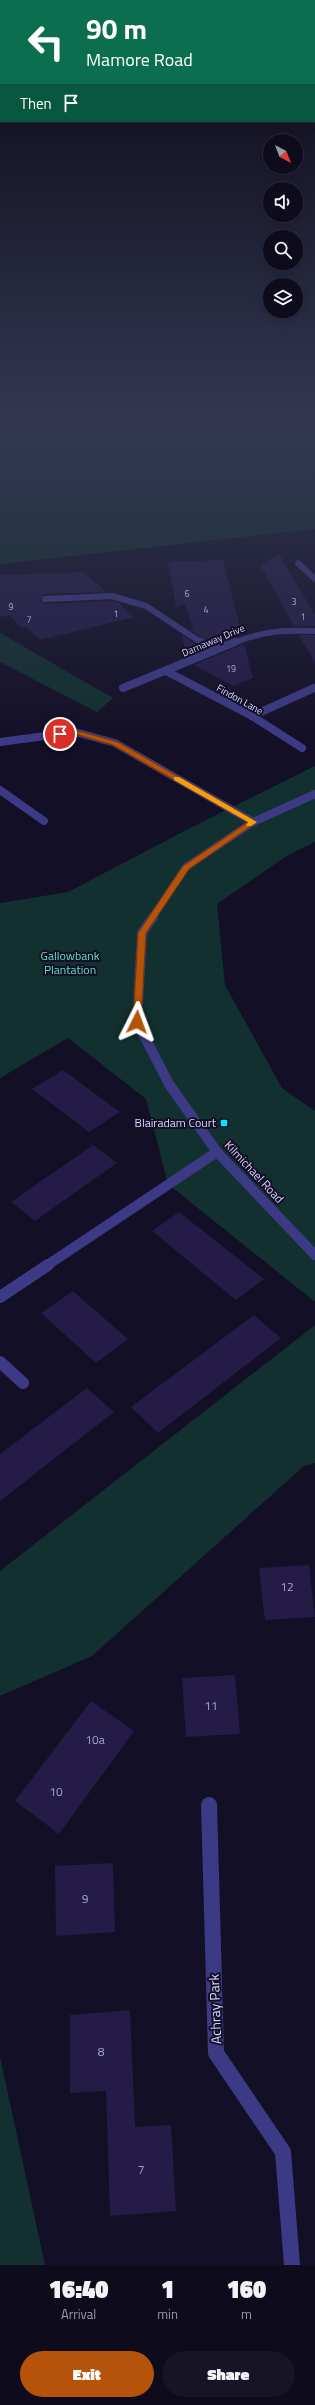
<!DOCTYPE html>
<html lang="en">
<head>
<meta charset="utf-8">
<style>
  :root { --surface:#0e0b1c; --page:#171425; --text:#f1f3f6; --muted:#9b9ba3; --line:#2e2b3b; --accent:#b45309 }
  body { margin:0; font-family:"Titillium Web",sans-serif; background:var(--page); color:var(--text); height:100vh; display:flex; flex-direction:column; font-size:15px; white-space:nowrap }
  * { box-sizing:border-box; margin:0 }
  p { font-size:13px; color:var(--muted) }
  .icon { flex:none; width:22px; height:22px; fill:none; stroke:currentColor; stroke-width:2; stroke-linecap:round; stroke-linejoin:round }
  .map { position:relative; height:2265px; overflow:hidden }
  .drawer { display:flex; flex-direction:column; background:var(--surface); flex:1 }
  .drawer>* { flex:none }
  .hud { position:absolute; left:0px; top:0px; width:315px; height:122px; box-shadow:0 2px 10px #0003,0 0 0 1px var(--line); background:#0b6e4f; color:#fff; overflow:hidden }
  .needle { width:26px; rotate:138deg }
  .buttons { position:absolute; left:263px; top:134px; display:grid; gap:8px }
  .buttons a { display:grid; place-items:center; width:40px; height:40px; border-radius:50%; background:var(--surface); box-shadow:0 2px 10px #0003,0 0 0 1px var(--line); font-size:20px }
  .pin { position:absolute; display:grid; place-items:center; width:34px; height:34px; color:#fff; margin:-17px; border:2px solid #fff; border-radius:50%; box-shadow:0 1px 4px #0007 }
  .me { position:absolute; width:44px; margin:-22px; rotate:3deg; stroke-linejoin:round; filter:drop-shadow(0 0 3px #0008) }
  .turn { display:flex; align-items:center; gap:14px; height:84px; padding:0 20px; font-size:18px }
  .turn .icon { width:52px; height:52px; stroke-width:2.5 }
  .turn b { display:block; font-size:28px; line-height:34px }
  .then { display:flex; align-items:center; height:38px; padding:0 20px; background:#0003; gap:8px; font-size:15px }
  .eta { display:flex; justify-content:space-evenly; align-items:center; height:68px; text-align:center }
  .eta b { font-size:24px; font-weight:800; line-height:28px }
  .cta { display:flex; gap:8px; margin-top:auto; padding:8px 20px }
  .cta a { flex:1; height:46px; border-radius:24px; background:var(--accent); color:#fff; font-size:16px; font-weight:800; line-height:46px; text-align:center }
  .cta a+a { background:var(--page); color:var(--text) }
  .map>svg:first-child { display:block }
</style>
</head>
<body>
<div class="map">
<svg width="315" height="2265" viewBox="0 0 315 2265">
  <rect width="100%" height="100%" fill="#130f26"/>
  <g fill="#12302f">
    <polygon points="0,426 315,426 315,529 0,564"/>
    <polygon points="0,633 113,698 97,712 0,662"/>
    <polygon points="315,766 315,842 288,855 217,904 225,985 282,1088 315,1111 315,1302 168,1184 146,1099 68,1038 0,1078 0,903 68,892 194,826"/>
    <polygon points="315,1325 315,1463 304,1466 92,1656 0,1696 0,1571"/>
    <polygon points="0,2057 45,2265 0,2265"/>
  </g>
  <g fill="#241b47">
    <polygon points="279,554 315,615 315,626 294,626 260,565"/>
    <polygon points="223,560 242,635 214,645 190,630 193,629 185,604 176,607 168,562"/>
    <polygon points="84,572 106,592 45,594 41,597 41,602 45,604 111,601 118,602 134,617 40,640 26,627 22,628 9,615 0,617 0,575"/>
    <polygon points="182,635 197,645 203,650 186,656"/>
    <polygon points="299,635 315,635 315,663"/>
    <polygon points="244,644 253,678 233,686 194,665"/>
    <polygon points="63,1070 120,1112 89,1132 32,1089"/>
    <polygon points="93,1145 117,1163 35,1221 11,1202"/>
    <polygon points="179,1212 264,1279 236,1300 152,1231"/>
    <polygon points="73,1291 128,1339 96,1363 41,1313"/>
    <polygon points="254,1315 281,1338 158,1433 131,1407"/>
    <polygon points="87,1388 114,1412 0,1501 0,1454"/>
    <polygon points="309,1565 315,1617 265,1620 259,1568"/>
    <polygon points="235,1675 240,1734 186,1737 182,1678"/>
    <polygon points="91,1701 134,1731 59,1834 15,1801"/>
    <polygon points="113,1863 115,1932 56,1936 55,1866"/>
    <polygon points="130,2010 135,2127 171,2125 176,2211 110,2216 106,2091 70,2093 70,2015"/>
  </g>
  <g fill="none" stroke-linecap="round" stroke-linejoin="round">
    <g stroke="#3d3a85" stroke-width="6">
      <polyline points="298,563 315,579"/>
      <polyline points="45,599 112,596 146,606 202,643"/>
      <path d="M 233,643 C 264,631 282,630 315,631"/>
    </g>
    <g stroke="#3d3a85" stroke-width="8">
      <polyline points="201,642 214,651"/>
      <polyline points="166,671 252,716 302,748"/>
      <polyline points="123,688 235,642"/>
      <polyline points="252,716 314,688"/>
      <polyline points="0,742 75,732 115,743 253,822"/>
      <polyline points="0,790 44,821"/>
      <polyline points="152,918 186,867 253,822 315,794"/>
    </g>
    <g stroke="#3d3a85" stroke-width="10">
      <polyline points="153,917 142,933 137,1022 169,1084 217,1152 315,1255"/>
      <polyline points="46,1266 217,1152"/>
    </g>
    <g stroke="#3d3a85" stroke-width="12">
      <polyline points="0,1297 48,1265"/>
      <polyline points="0,1362 23,1383"/>
    </g>
    <polyline stroke="#3d3a85" stroke-width="16" points="209,1805 216,2053 283,2152 292,2265"/>
  </g>
  <linearGradient id="sky" x2="0" y2="1"><stop stop-color="#0a0815"/><stop offset="0.57" stop-color="#333752"/><stop offset="1" stop-color="#333752" stop-opacity="0"/></linearGradient>
  <rect width="315" height="743" fill="url(#sky)"/>
  <polygon fill="#b45309" stroke="#753606" points="75,730 118,742 257,822 189,869 146,933 141,1022 137,1025 133,1022 138,933 183,866 248,822 113,745 75,734 60,736 57,734"/>
  <polygon fill="#f59e0b" points="174,777 179,777 257,822 251,826 246,826 248,822 174,780"/>
  <rect fill="#00e5ff" stroke="#130f26" stroke-width="1.5" x="220" y="1119" width="8" height="8" rx="2"/>
  <g text-anchor="middle" stroke-width="4" stroke-linejoin="round" paint-order="stroke">
    <g font-size="9" fill="#aca6d1">
      <text x="187" y="597">6</text>
      <text x="294" y="605">3</text>
      <text x="11" y="610">9</text>
      <text x="206" y="613">4</text>
      <text x="116" y="617">1</text>
      <text x="303" y="620">1</text>
      <text x="29" y="623">7</text>
      <text x="231" y="672">19</text>
    </g>
    <g font-size="10" fill="#d9d4ff" stroke="#130f26">
      <text transform="translate(213 640) rotate(-23)" y="4">Darnaway Drive</text>
      <text transform="translate(240 699) rotate(29)" y="4">Findon Lane</text>
    </g>
    <g font-size="12" fill="#5fe0c0" stroke="#130f26">
      <text x="70" y="960">Gallowbank<tspan x="70" dy="14">Plantation</tspan></text>
    </g>
    <g font-size="12" fill="#d9d4ff" stroke="#130f26" text-anchor="end">
      <text x="216" y="1127">Blairadam Court</text>
    </g>
    <g font-size="12" fill="#d9d4ff" stroke="#130f26">
      <text transform="translate(254 1172) rotate(47)" y="4">Kilmichael Road</text>
    </g>
    <g font-size="12" fill="#aca6d1">
      <text x="287" y="1591">12</text>
      <text x="211" y="1710">11</text>
      <text x="95" y="1744">10a</text>
      <text x="56" y="1796">10</text>
      <text x="85" y="1903">9</text>
      <text x="101" y="2056">8</text>
      <text x="141" y="2174">7</text>
    </g>
    <g font-size="14" fill="#d9d4ff" stroke="#130f26">
      <text transform="translate(215 2009) rotate(-92)" y="5">Achray Park</text>
    </g>
  </g>
</svg>
<div class="buttons">
<a><svg class="needle" viewBox="-14 -14 28 28"><path d="M0-13l5 13h-10z" fill="#e53935"/><path d="M0 13l5-13h-10z" fill="#9b9ba3"/></svg></a>
<a><svg class="icon" aria-label="sound" viewBox="0 0 24 24"><path d="M4 9h4l5-4v14l-5-4H4zM17 9q2 3 0 6"/></svg></a>
<a><svg class="icon" aria-label="search" viewBox="0 0 24 24"><circle cx="10" cy="10" r="6"/><path d="M15 15l6 6"/></svg></a>
<a><svg class="icon" aria-label="layers" viewBox="0 0 24 24"><path d="M12 4l9 5-9 5-9-5zM3 14l9 5 9-5"/></svg></a>
</div>
<div class="pin" style="left:60px;top:734px;background:#d93025"><svg class="icon" aria-label="arrive" viewBox="0 0 24 24"><path d="M6 21V4h12l-3 4 3 4H6"/></svg></div>
<svg class="me" style="left:137px;top:1022px" viewBox="-20 -20 40 40"><path d="M0-17L14 15 0 8-14 15z" fill="#b45309" stroke="#fff" stroke-width="4"/></svg>
<div class="hud">
<div class="turn"><svg class="icon" aria-label="left" viewBox="0 0 24 24"><path d="M17 20v-9H6M10 6l-5 5 5 5"/></svg><div><b>90 m</b>Mamore Road</div></div>
<div class="then">Then<svg class="icon" aria-label="arrive" viewBox="0 0 24 24"><path d="M6 21V4h12l-3 4 3 4H6"/></svg></div>
</div>
</div>
<section class="drawer">
<div class="eta">
<div><b>16:40</b><p>Arrival</p></div>
<div><b>1</b><p>min</p></div>
<div><b>160</b><p>m</p></div>
</div>
<div class="cta"><a>Exit</a><a>Share</a></div>
</section>
</body>
</html>
